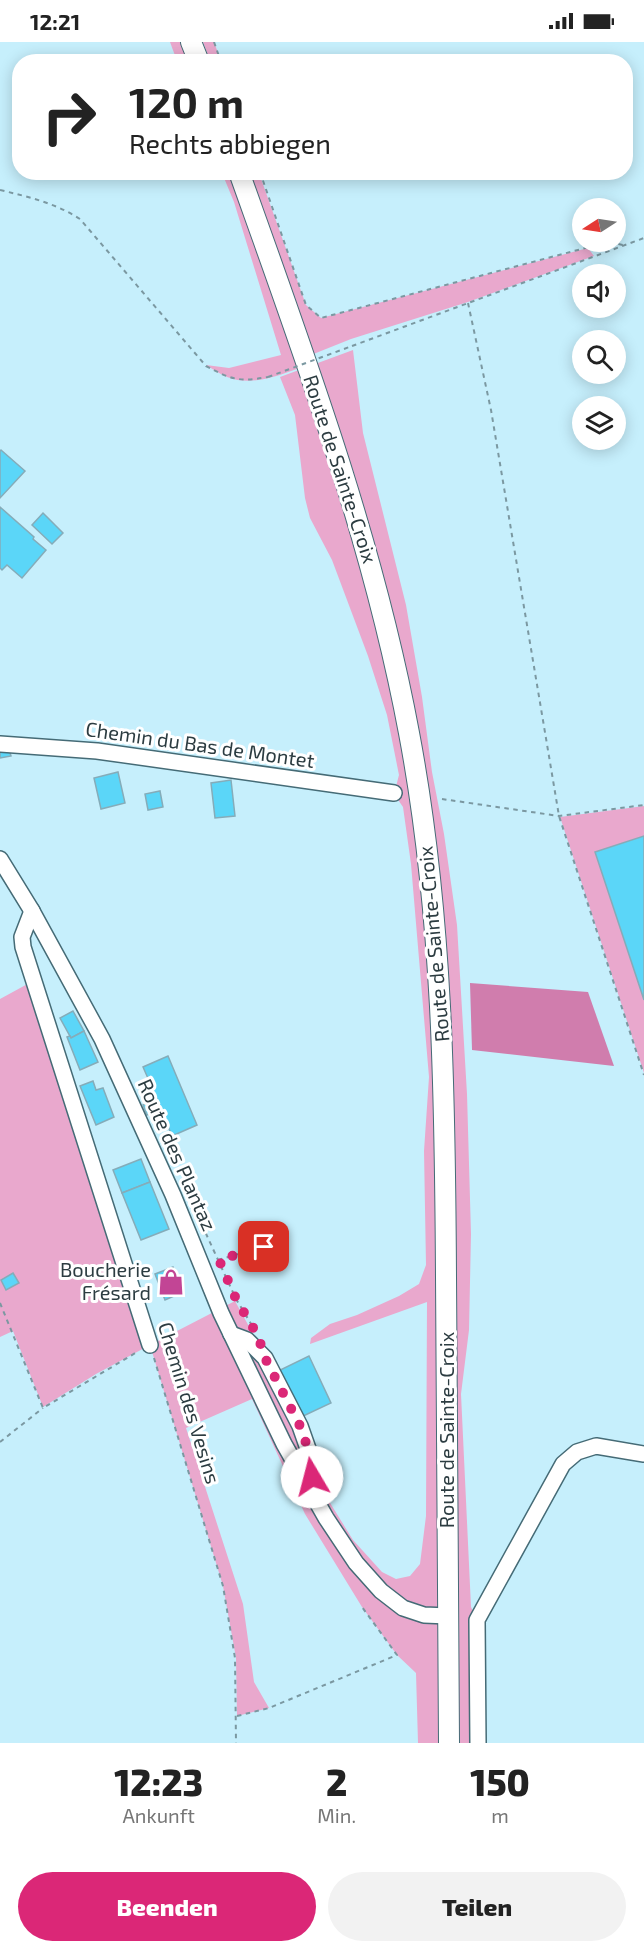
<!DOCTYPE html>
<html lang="de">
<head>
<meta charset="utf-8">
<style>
  :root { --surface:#fff; --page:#f2f2f2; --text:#222; --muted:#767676; --accent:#db2777 }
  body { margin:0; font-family:"Exo 2",sans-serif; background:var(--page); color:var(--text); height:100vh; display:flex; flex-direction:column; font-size:22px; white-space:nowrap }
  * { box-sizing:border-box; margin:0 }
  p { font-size:20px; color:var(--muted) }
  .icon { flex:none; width:33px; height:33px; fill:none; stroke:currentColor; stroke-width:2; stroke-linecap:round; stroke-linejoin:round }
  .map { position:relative; height:1701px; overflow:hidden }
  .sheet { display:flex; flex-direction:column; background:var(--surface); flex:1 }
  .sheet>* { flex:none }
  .guide { position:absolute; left:12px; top:12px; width:621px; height:126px; border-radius:24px; box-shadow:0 3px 15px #0003; background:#fff; color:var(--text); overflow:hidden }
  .needle { width:39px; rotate:258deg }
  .buttons { position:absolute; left:572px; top:156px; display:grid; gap:12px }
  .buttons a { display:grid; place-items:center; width:54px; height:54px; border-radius:50%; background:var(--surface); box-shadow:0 3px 15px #0003; font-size:30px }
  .pin { position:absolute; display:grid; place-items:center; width:51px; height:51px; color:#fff; margin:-26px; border-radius:12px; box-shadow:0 3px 9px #0006 }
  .me { position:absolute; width:66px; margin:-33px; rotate:352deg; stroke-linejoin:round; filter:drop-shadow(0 0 4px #0008) }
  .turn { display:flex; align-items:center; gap:21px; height:126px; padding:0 18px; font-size:27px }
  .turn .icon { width:78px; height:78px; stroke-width:2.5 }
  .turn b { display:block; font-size:42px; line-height:51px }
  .eta { display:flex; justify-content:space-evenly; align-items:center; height:102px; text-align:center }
  .eta b { font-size:36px; font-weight:800; line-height:42px }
  .cta { display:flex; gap:12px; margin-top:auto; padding:12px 18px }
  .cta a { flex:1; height:69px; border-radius:36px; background:var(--accent); color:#fff; font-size:24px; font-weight:800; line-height:69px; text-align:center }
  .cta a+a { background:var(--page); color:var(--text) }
  .status { display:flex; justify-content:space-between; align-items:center; height:42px; padding:0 30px; background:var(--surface); direction:ltr }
  .status svg { height:16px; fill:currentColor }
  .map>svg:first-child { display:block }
</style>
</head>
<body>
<div class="status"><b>12:21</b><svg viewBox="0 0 49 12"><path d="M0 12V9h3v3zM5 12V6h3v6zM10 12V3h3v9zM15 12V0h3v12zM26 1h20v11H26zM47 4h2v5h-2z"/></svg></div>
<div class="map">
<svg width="644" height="1701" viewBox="0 0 644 1701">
  <rect width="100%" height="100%" fill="#c6effc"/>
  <g fill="#e9a8cd">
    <polygon points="170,0 183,0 191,19 177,19"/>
    <polygon points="203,0 214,0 221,19 210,19"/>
    <path d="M 222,131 L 234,131 L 305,324 C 280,333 253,345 227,335 C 220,332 213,327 206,323 L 229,326 L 281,313 L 234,160 Z"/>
    <polygon points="248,131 259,131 306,263 321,276 588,206 594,214 468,260 351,297 311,313"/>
    <polygon points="353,308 363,391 406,563 422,655 432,730 444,792 457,883 467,1052 471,1192 469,1288 461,1352 471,1565 477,1578 477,1701 418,1701 416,1631 397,1613 362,1565 305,1472 252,1357 186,1386 243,1562 254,1640 269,1666 237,1674 236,1616 223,1544 150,1303 235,1259 257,1299 327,1456 353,1498 382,1530 396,1537 410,1534 420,1522 426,1474 427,1260 310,1302 311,1296 330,1282 357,1273 399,1254 419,1242 426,1223 424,1109 429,1035 411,822 403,765 394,752 399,733 387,673 368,614 332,518 310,476 305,456 295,373 280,335"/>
    <polygon points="644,764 644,1031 560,775"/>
    <polygon points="33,939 150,1303 96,1332 43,1365 13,1289 0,1295 0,957"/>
  </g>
  <polygon fill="#d07dad" points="470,941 588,950 614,1024 472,1008"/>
  <g fill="#5bd6f8" stroke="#85acb9" stroke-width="1.5">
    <polygon points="1,408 25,429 0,456 0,409"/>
    <polygon points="0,465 34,495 33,497 46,508 22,536 7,523 2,528 0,526"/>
    <polygon points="43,471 63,491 52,502 32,483"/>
    <polygon points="8,704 11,714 0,716 0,706"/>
    <polygon points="118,730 125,761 101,767 94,736"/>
    <polygon points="231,738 235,774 215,776 211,741"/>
    <polygon points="160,749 163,765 148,768 145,752"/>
    <polygon points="644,794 644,958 595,810"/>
    <polygon points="73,969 84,989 71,996 60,976"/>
    <polygon points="84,989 98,1020 80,1028 67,995 70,994 71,996"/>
    <polygon points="168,1014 197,1083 172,1094 161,1067 147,1073 143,1063 157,1057 143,1025"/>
    <polygon points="93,1039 96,1048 103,1046 114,1075 96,1083 80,1044"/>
    <polygon points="141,1117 150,1140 122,1151 113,1128"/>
    <polygon points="150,1140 169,1187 141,1198 122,1151"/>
    <polygon points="173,1225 183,1250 165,1258 155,1232"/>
    <polygon points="13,1231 19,1241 6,1248 1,1238"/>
    <polygon points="309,1314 331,1361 299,1376 276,1330"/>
  </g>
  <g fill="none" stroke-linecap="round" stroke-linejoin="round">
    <g stroke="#456b76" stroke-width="18">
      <g id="minor">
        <polyline points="0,702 97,709 394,751"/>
        <polyline points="0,817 32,869 102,997 173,1153 221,1271 284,1402 326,1476 356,1521 381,1549 403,1566 424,1573 448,1574"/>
        <polyline points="32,869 22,895 23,905 150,1303"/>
        <polyline points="231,1292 247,1298 265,1316 300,1384 313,1421 310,1449"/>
        <polyline points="478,1701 477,1578 563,1422 577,1410 596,1404 644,1412"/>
      </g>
    </g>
    <g stroke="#456b76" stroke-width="22">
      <g id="major">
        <polyline points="191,0 199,20"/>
        <path d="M 239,130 C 305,315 373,498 409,691 C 443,871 445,1053 446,1235 C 447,1390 448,1546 449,1701"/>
      </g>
    </g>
    <g stroke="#7b98a1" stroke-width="2" stroke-dasharray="4.5 4.5" stroke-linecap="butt">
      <polyline points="214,0 221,20"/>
      <polyline points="260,130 306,263 321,276 608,200 623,203"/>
      <path d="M 0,148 C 29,155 55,161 80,177 L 206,324 C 232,338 239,340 268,335"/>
      <polyline points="468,261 491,368 559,774 644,1033"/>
      <polyline points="352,304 644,196"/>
      <polyline points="442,757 559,774 644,763"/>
      <polyline points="202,1183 236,1257 253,1285"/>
      <polyline points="218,1218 255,1207 256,1209 271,1203"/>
      <polyline points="0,1261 43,1366 137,1310"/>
      <polyline points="154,1316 223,1544 235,1616 236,1701"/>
      <polyline points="0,1400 43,1366"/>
      <polyline points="237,1674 269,1666 397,1613 362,1565"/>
    </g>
    <use href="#minor" stroke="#fff" stroke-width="15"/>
    <use href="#major" stroke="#fff" stroke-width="20"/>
    <polyline stroke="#7b98a1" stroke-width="2" stroke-dasharray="4.5 4.5" stroke-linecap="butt" points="268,335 352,304"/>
  </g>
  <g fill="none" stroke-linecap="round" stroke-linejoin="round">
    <polyline stroke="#db2777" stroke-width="10" stroke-dasharray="0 18" points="264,1205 264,1207 256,1209 255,1207 219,1218 236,1257 258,1294 265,1316 300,1384 313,1421 312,1435"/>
  </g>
  <defs>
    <g id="shop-bare" transform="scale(2.07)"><path d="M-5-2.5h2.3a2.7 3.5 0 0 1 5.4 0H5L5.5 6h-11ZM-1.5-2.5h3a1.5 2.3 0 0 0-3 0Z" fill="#c24595" stroke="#fff" stroke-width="2.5" paint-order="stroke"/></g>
  </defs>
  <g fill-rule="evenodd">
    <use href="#shop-bare" x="171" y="1240"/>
  </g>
  <g text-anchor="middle" stroke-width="6" stroke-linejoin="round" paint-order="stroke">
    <g font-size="20" fill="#2c3c41" stroke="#fff">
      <text transform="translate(340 427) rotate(72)" y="7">Route de Sainte-Croix</text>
      <text transform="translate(200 703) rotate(8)" y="7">Chemin du Bas de Montet</text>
      <text transform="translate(434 902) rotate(-95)" y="7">Route de Sainte-Croix</text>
      <text transform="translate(177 1113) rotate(66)" y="7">Route des Plantaz</text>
      <text transform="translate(189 1361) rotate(73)" y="7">Chemin des Vesins</text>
      <text transform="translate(447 1388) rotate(-90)" y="7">Route de Sainte-Croix</text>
    </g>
    <g font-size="20" fill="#2c3c41" stroke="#fff" text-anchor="end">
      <text x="151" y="1235">Boucherie<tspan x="151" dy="23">Frésard</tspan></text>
    </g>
  </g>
</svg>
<div class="buttons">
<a><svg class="needle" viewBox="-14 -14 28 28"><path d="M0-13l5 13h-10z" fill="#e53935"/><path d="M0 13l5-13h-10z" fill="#767676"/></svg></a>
<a><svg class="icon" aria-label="sound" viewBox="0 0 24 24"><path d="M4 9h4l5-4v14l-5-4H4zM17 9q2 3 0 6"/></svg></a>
<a><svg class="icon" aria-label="search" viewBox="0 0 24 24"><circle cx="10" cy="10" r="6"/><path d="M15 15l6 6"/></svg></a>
<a><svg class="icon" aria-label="layers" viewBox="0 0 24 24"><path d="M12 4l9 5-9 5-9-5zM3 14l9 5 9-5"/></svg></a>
</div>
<div class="pin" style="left:264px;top:1205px;background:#d93025"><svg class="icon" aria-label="arrive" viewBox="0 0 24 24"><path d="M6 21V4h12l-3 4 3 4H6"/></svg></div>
<svg class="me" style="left:312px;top:1435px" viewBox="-20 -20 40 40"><circle r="19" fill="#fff"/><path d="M0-13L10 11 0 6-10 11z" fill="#db2777"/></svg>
<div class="guide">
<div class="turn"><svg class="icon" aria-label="right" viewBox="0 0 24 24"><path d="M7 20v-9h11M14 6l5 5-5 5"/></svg><div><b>120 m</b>Rechts abbiegen</div></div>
</div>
</div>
<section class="sheet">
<div class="eta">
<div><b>12:23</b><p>Ankunft</p></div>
<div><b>2</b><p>Min.</p></div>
<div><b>150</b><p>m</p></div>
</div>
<div class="cta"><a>Beenden</a><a>Teilen</a></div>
</section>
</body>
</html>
